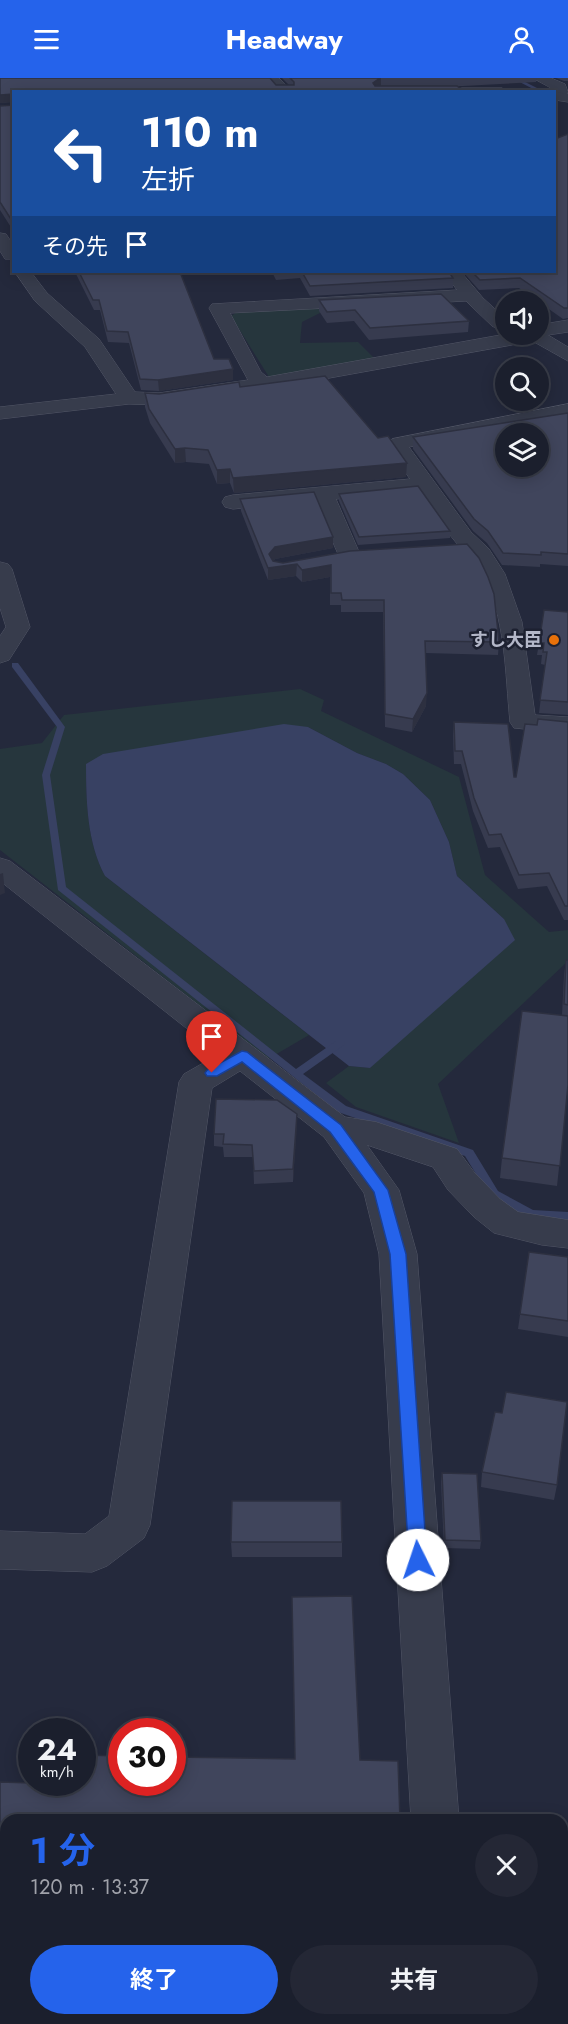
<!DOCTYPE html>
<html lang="ja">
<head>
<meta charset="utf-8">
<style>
  :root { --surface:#1b1f2d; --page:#242735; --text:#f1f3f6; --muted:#a0a2aa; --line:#393d49; --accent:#2563eb }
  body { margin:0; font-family:Jost,"Noto Sans JP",sans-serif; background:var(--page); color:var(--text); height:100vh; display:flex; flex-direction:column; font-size:22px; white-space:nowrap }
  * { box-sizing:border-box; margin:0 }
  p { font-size:20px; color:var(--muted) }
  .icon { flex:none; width:33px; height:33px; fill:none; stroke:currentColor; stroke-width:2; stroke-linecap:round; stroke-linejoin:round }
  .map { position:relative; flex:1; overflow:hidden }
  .details { position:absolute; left:0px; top:1736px; width:568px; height:212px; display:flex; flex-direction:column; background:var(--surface); border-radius:18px 18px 0 0; box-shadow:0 3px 15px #0003,0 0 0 2px var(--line) }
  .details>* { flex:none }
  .banner { position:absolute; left:12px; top:12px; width:544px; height:183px; border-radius:0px; box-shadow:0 3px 15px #0003,0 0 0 2px var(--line); background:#1a4fa0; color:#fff; overflow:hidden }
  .buttons { position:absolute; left:495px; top:213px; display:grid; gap:12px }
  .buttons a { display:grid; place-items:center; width:54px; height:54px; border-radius:50%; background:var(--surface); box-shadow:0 3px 15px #0003,0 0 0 2px var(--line); font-size:30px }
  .speed { position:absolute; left:18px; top:1640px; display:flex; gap:12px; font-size:30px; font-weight:700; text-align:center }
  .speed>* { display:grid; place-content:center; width:78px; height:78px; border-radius:50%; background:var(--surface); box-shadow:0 3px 15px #0003,0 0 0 2px var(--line); line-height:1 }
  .speed small { font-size:15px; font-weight:400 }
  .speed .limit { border:9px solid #d22; background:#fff; color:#111 }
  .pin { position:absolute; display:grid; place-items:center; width:51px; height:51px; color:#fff; margin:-62px -26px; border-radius:50% 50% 50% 0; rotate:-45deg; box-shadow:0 0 6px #0007 }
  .pin .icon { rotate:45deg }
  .me { position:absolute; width:66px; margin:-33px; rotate:356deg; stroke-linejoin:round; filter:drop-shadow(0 0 4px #0008) }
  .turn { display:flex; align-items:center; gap:21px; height:126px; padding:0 30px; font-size:27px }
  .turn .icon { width:78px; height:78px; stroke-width:2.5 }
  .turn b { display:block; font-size:42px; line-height:51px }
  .then { display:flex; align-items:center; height:57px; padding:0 30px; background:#0003; gap:12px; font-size:22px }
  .round { display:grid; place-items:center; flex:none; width:63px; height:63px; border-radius:32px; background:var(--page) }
  .overview { display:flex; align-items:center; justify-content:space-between; height:102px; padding:0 30px }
  h1 { font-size:36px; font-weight:700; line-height:45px; color:var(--accent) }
  .action { display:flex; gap:12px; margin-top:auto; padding:12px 30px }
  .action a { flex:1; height:69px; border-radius:36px; background:var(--accent); color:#fff; font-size:24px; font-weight:700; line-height:69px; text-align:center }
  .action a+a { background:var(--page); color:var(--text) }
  header { display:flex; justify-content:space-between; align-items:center; height:78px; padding:0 30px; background:var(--accent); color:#fff; font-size:27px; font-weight:700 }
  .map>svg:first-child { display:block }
</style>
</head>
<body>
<header><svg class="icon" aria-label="menu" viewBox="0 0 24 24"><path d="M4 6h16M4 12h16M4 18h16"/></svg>Headway<svg class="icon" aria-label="person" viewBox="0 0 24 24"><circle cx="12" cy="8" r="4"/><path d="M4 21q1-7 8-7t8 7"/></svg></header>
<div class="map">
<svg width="568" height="1946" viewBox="0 0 568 1946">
  <rect width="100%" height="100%" fill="#24293c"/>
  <g fill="#26363d">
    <polygon points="318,228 324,233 302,244 300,265 358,264 376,282 269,299 231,238 237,234"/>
    <path d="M 300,611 L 324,622 L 321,633 L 459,699 L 485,797 L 549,854 L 568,852 L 568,883 L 438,1006 L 459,1065 L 356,1029 L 326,1005 L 349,988 L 370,990 L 504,841 L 457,798 L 449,764 L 430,722 L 403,696 L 386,686 L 357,675 L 308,649 L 86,686 C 86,723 87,765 105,798 L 309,957 L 268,981 L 0,772 L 0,671 L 42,665 L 64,637 Z"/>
  </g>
  <path fill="#384163" d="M 284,646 L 308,649 L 357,675 L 386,686 L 403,696 L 430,722 L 449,764 L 457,798 L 504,841 L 515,862 L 370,990 L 349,988 L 105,798 C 87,765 86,723 86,686 L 103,676 Z"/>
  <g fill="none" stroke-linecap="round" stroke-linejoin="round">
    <g fill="#384163" fill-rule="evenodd">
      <polygon points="512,0 517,0 541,12 537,13"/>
      <polygon points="12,585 18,585 65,649 50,697 66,809 296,991 336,963 344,963 345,965 344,967 303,996 346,1028 473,1072 498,1113 533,1132 568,1134 568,1142 527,1139 490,1119 465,1078 338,1034 58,812 42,697 57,649 12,589"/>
    </g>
    <g stroke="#535767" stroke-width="1">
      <g id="minor">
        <polygon points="264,0 279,0 292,14 278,14"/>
        <polygon points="533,0 551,0 565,6 568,14 563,21 555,21 554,12"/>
        <polygon points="0,155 6,156 14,168 14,181 5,181 0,173"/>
        <polygon points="15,194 31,194 47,215 99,261 135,314 159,315 248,302 209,230 212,226 457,212 444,194 461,194 483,220 506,241 506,255 492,248 466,223 230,235 261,294 267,299 506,256 538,256 538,247 568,242 568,254 548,257 568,269 568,283 527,260 512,267 263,312 159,327 129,326 0,341 0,329 116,316 85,269 35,223"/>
        <path d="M 568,326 L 568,338 L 409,369 L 471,454 L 489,471 L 505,496 L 522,544 L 535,637 L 568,639 L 568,655 L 514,650 L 510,644 C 505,595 506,538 481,494 C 474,481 463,474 454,462 C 441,447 430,429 419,413 L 336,421 L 360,476 L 357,481 L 349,483 L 341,481 L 338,476 L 315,423 L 233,431 L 225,429 L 222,424 L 225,419 L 233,417 L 410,401 L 387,368 L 392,361 Z"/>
        <polygon points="0,484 8,486 12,491 30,549 9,582 0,585 0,558 6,549 0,530"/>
        <polygon points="0,780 10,783 345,1039 376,1044 457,1071 474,1094 500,1121 518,1134 568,1142 568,1170 542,1167 494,1155 474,1139 448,1112 433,1089 367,1067 399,1112 417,1176 459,1742 411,1742 379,1176 364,1115 324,1059 240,993 212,1010 150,1447 144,1460 107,1488 92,1494 0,1491 0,1453 85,1456 109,1438 179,1004 184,996 219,976 0,803"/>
        <rect x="422" y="1941" width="52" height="5"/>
      </g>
    </g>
    <g stroke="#535767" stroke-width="1">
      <g id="tertiary">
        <polygon points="381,10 502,10 508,14 375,14"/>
        <polygon points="555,14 568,16 568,24 555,22"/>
      </g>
    </g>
    <use href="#minor" fill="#373c4c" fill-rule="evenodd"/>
    <use href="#tertiary" fill="#373c4c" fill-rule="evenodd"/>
  </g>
  <g fill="#373b4f">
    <polygon points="0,0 289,7 282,0 536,0 536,4 463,8 381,8 462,11 462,14 14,14 14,24 0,25"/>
    <polygon points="556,0 568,0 568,3 564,3"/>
    <polygon points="14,27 14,154 0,132 0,28"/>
    <polygon points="568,56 568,240 563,241 519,210 479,212 463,194 555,194"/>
    <polygon points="75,194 237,194 181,197 214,281 233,291 233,302 159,313 141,312 129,265 108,264 100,232 94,232"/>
    <polygon points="272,194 449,194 453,200 453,210 310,218 300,200 276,202"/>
    <polygon points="319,222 469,243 468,254 369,262 354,243 327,245 319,233"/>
    <polygon points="240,309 406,399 234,415 230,405 217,406 209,386 186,384 175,385 150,345 145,329 145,315 159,316"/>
    <polygon points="568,335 568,488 540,486 540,489 502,487 487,465 473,453 413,371 413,359"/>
    <polygon points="339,416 450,453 450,460 358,467 339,423"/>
    <polygon points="240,421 333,459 333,470 275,481 273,483 283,485 350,473 499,564 498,577 425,575 426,628 412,654 385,649 383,534 341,534 341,527 330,527 330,499 302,504 296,498 268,502 241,433"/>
    <polygon points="568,534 568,637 539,635 545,587 541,586 542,577 537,577 539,565"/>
    <polygon points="454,644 514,699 516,699 537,647 568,644 568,842 564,842 547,808 518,811 500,769 488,770 473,733 461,686 454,686 453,657"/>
    <polygon points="566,882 568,882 568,1007 557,1108 500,1100 502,1080 562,937 564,897"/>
    <polygon points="297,1036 293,1104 254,1106 253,1079 224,1079 223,1069 214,1068 214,1056"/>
    <polygon points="529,1174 568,1179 568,1259 518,1251"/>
    <polygon points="482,1394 557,1407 554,1422 481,1409"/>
    <polygon points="442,1395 481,1463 480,1471 444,1470 441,1404"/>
    <polygon points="231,1464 342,1464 342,1479 232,1479"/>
    <polygon points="292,1519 360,1682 6,1742 6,1774 0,1774 0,1704 65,1706 295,1681"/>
    <polygon points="253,1941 406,1941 405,1946 253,1946"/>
  </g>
  <g fill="#2d3040">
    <polygon points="380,0 381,0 381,8 373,14 373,5"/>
    <polygon points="462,11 462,14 431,14"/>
    <polygon points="14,16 14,24 0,25 0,17"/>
    <polygon points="233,291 233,302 159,313 158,302"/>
    <polygon points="185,370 186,384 175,385 175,371"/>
    <polygon points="407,385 406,399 234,415 233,400"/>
    <polygon points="230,391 230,405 217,406 217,392"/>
    <polygon points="333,459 333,470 275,481 269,488 269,476 275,469"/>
    <polygon points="297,486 296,498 268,502 268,490"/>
    <polygon points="331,487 330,499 302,504 302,492"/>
    <polygon points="427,615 426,628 412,654 413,641"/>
    <polygon points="3,795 5,815 0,817 0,796"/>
    <polygon points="297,1036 297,1049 293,1104 293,1091"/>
  </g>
  <g fill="#40455c" stroke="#2d3040" stroke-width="1.5" fill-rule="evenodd">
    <polygon points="0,0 270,0 276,7 294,7 294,4 290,0 380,0 373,5 375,8 457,8 462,11 431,14 14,14 14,16 0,17"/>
    <polygon points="14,27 14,146 0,124 0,28"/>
    <polygon points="568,56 568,230 564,230 520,200 480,202 472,194 555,194 555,61"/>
    <polygon points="79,194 180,194 214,281 229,281 233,291 158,302 140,301 128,254 107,253 99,222 93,222"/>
    <polygon points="302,194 449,194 453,200 310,208"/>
    <polygon points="441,216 469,243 370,250 355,232 327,234 319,222"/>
    <polygon points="325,298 378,360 388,358 407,385 233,400 230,391 217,392 208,372 185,370 175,371 149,331 145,315 159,316 239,304 240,309"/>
    <path d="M 568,335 L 568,476 L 541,474 L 541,477 L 503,475 L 488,453 L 474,441 L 413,359 ZM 506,356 L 538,356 L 538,388 L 506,388 Z"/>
    <polygon points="418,408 450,453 359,459 339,416"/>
    <polygon points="314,414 333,459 275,469 269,476 273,483 283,485 350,473 467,466 479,480 488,499 494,516 499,564 425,563 427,615 413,641 385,636 384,522 342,522 341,515 331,515 331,487 302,492 297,486 268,490 240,421"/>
    <polygon points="544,532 568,534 568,624 540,622 547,574 543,574 544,565 539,565"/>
    <polygon points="538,641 568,644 568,828 565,828 549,795 519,797 501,756 489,757 474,720 462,673 455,673 454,644 508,646 514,699 516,699 525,646 537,647"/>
    <polygon points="566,882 568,882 568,927 564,926"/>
    <polygon points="522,933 568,938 568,1007 560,1088 502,1080"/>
    <polygon points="216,1021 277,1022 297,1036 293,1091 254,1093 252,1067 223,1066 224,1056 214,1056"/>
    <polygon points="529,1174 568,1179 568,1243 520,1236"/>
    <polygon points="506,1314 567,1324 557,1407 482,1394 495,1334 502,1335"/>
    <polygon points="442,1395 477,1396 481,1463 445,1462"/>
    <polygon points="232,1423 341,1423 342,1464 231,1464"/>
    <polygon points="352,1518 360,1682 398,1683 400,1742 6,1742 6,1755 0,1755 0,1704 65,1706 65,1704 82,1704 82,1677 122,1678 122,1704 172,1704 172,1679 295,1681 292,1519"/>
    <polygon points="562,1776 568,1777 568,1946 490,1946 490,1941 562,1941"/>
  </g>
  <polygon fill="#2563eb" stroke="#184099" stroke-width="1.5" points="242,973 247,974 341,1047 388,1112 406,1176 427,1482 424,1488 418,1490 412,1488 409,1482 390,1176 374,1114 330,1054 242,984 217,998 207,998 205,995 207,992"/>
  <circle fill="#e8710a" stroke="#1d2131" stroke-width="2" cx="554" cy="562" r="6"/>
  <g text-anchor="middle" stroke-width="5" stroke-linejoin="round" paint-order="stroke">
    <g font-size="18" font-weight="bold" fill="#b3b7c8" stroke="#1d2131" text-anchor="end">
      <text x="542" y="568">すし大臣</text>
    </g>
  </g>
</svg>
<div class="buttons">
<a><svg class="icon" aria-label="sound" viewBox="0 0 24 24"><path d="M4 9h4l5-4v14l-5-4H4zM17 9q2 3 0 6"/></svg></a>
<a><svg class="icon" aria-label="search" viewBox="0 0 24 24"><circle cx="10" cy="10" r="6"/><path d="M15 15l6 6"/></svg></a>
<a><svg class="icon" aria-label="layers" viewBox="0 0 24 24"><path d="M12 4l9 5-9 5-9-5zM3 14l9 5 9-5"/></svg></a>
</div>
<div class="speed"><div>24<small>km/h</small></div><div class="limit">30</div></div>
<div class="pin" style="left:212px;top:995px;background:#d93025"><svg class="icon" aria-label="arrive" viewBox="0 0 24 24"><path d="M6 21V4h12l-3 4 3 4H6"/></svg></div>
<svg class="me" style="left:418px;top:1482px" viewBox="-20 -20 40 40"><circle r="19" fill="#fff"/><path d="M0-13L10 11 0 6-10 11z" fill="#2563eb"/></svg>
<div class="banner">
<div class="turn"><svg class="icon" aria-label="left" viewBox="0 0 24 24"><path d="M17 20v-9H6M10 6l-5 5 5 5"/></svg><div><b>110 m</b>左折</div></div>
<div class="then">その先<svg class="icon" aria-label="arrive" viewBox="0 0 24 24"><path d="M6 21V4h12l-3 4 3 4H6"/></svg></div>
</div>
<section class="details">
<div class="overview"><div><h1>1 分</h1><p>120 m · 13:37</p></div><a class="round"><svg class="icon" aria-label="close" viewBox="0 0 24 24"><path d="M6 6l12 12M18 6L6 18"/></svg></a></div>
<div class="action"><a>終了</a><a>共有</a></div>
</section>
</div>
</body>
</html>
